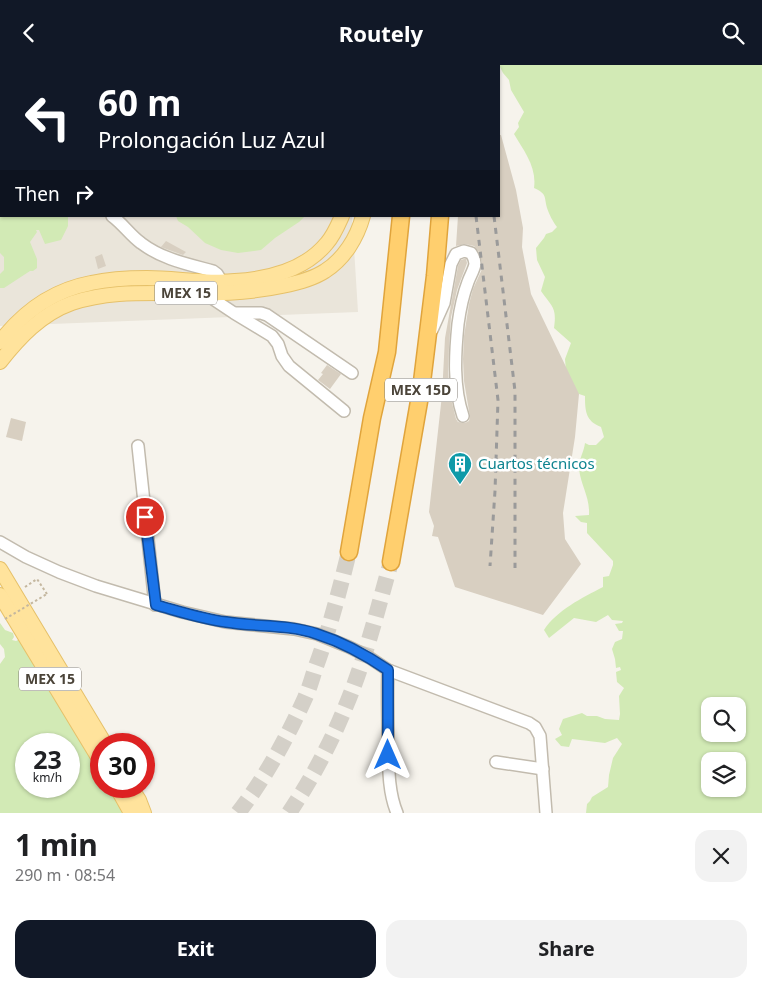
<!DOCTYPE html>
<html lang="en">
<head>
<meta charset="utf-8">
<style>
  :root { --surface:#fff; --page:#f2f2f2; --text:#202124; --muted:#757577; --accent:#111827 }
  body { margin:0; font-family:"Noto Sans",sans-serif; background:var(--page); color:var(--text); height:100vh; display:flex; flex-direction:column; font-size:19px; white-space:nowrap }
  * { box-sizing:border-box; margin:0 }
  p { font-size:16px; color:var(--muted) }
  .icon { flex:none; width:28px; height:28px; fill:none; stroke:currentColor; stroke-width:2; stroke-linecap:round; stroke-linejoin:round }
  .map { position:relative; height:748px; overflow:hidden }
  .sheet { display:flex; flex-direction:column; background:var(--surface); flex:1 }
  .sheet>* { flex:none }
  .hud { position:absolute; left:0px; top:0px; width:500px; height:152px; box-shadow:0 1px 4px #0004; background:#111827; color:#fff; overflow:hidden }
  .controls { position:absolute; left:701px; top:632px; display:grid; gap:10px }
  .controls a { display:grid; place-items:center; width:45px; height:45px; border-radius:10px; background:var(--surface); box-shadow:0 1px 4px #0004; font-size:25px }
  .speed { position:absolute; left:15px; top:668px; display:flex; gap:10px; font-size:25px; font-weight:700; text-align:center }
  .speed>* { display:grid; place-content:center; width:65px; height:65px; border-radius:50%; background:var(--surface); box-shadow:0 1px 4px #0004; line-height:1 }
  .speed small { font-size:12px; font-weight:400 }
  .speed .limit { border:8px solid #d22; background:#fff; color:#111 }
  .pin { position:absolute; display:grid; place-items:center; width:42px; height:42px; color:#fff; margin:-21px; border:2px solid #fff; border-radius:50%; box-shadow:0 1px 5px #0007 }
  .me { position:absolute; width:55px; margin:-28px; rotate:0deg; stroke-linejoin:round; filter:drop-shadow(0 0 4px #0008) }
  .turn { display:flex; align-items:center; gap:18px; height:105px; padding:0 15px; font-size:22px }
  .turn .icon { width:65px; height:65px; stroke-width:2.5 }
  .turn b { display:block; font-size:35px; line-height:42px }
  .then { display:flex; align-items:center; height:48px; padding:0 15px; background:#0003; gap:10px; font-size:19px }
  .round { display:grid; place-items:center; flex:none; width:52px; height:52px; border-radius:15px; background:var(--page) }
  .overview { display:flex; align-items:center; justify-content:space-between; height:85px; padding:0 15px }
  h1 { font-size:30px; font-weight:700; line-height:38px }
  .primary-button { display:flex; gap:10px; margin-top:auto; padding:10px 15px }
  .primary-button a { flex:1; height:58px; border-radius:15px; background:var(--accent); color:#fff; font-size:20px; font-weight:700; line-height:58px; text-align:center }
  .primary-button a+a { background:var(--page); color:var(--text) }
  header { display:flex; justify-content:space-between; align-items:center; height:65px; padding:0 15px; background:var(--accent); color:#fff; font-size:22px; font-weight:700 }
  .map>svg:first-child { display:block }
</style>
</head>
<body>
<header><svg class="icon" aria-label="back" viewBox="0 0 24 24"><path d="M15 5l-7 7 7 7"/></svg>Routely<svg class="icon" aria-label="search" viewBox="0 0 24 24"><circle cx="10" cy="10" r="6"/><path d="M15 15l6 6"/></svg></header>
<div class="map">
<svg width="762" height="748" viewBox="0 0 762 748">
  <rect width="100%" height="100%" fill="#f6f3ec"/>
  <polygon fill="#eae5da" points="0,0 344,0 344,1 1,1 1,151 352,151 358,247 0,261"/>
  <g fill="#d2eab5" fill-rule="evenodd">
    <rect x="247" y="0" width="88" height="1"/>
    <path d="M 499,0 L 762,0 L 762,748 L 586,748 L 587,739 L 590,736 L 592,732 L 608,722 L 609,710 L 613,693 L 622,679 L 617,673 L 605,678 L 572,674 L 569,682 L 561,681 L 555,674 L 562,670 L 559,664 L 563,654 L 582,648 L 587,651 L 597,651 L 605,654 L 619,655 L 620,649 L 619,631 L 624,623 L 617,617 L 616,607 L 621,605 L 620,602 L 616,603 L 615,594 L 612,584 L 615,577 L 622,574 L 623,566 L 619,566 L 615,559 L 622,558 L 623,556 L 612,555 L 608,550 L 596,557 L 574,553 L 549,573 L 544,565 C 557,545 582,533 603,522 L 603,512 L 609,511 L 613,500 L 613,496 L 587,468 L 587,458 L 581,457 L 575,451 L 589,450 C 590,432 581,421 579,404 C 578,396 584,387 585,378 L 589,380 L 596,380 L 604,372 L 601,362 C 586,356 585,347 585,331 L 573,327 L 567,319 L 565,294 L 571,278 L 554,263 C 557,242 552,242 541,226 L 545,212 L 537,195 L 536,183 L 544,173 L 546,169 L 552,167 L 557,162 C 553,157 549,149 547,143 C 544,131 547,129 534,123 C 537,102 524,86 514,69 L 519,62 L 518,58 L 524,47 L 511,25 L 509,15 L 503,8 ZM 710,641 L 738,641 L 738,669 L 710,669 ZM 710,696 L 738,696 L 738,724 L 710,724 Z"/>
    <polygon points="0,136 1,137 1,151 68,151 68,161 61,175 45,179 39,165 36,165 37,167 30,177 37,194 37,203 33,206 30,206 4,223 0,223 0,209 4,205 4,192 0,188"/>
    <polygon points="176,151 305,151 299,157 275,173 261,185 238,188 221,185 205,178 188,162 178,156"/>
    <path d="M 0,558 L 5,565 L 13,568 L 14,572 L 12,575 L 16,576 L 22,573 L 99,690 L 101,721 L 104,721 L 119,737 L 122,748 L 0,748 L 0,599 L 5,592 L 4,584 L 0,579 ZM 26,679 L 69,679 L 69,721 L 26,721 Z"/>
  </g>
  <g fill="#d8cfc1">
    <polygon points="499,70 501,70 516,125 523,163 522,182 531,229 579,329 575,372 563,448 565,474 581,499 543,550 455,522 438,472 432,471 434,461 429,447 442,330 445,273 458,201 461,195 464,194 466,194 467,198 457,225 451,252 449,282 448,306 450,330 456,354 458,357 465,358 469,356 470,352 464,316 463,294 464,271 469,239 473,224 482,204 482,197 479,187 474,181 465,179 456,181 458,151 499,151"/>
    <polygon points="166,176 186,187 183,190 161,182"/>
    <polygon points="102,189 106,201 98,204 95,192"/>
    <polygon points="327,300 341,309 330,324 318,315 323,309 321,308"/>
    <polygon points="11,353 26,357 22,376 6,372"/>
  </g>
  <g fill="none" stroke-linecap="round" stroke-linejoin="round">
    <g stroke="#d4d0c8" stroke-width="16" stroke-dasharray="16 8" stroke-linecap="butt">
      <path d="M 238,748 C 265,713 287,673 305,633 C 309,624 312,614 315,604 C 329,566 339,527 349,487"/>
      <path d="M 289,748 C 311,715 330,680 345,643 C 365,596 377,546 391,497"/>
    </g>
    <g stroke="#c2bbae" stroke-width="14">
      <g id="minor">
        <path d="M 112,151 C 123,159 130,170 141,178 C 162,194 187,199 213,206 L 217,209 L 222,217"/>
        <polyline points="204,228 234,248 272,271 278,279 282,291 289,301 344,346"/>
        <polyline points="236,248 261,248 267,250 352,308"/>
        <path d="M 432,265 L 444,238 L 451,199 L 456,189 L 464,186 L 471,188 C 473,191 475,195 475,199 C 474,205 470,211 468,217 C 463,230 460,244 458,259 C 455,289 453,322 463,351"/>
        <polyline points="138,381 155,540"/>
        <polyline points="0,477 26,492 59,507 96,521 182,547 225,557 294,564 317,569 349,582 367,591 388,605 529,658 535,662 540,671 546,748"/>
        <path d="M 388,605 C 387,627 388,649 388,671 C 389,696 387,724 397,748"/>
        <polyline points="496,697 543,704"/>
      </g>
    </g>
    <g stroke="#e6c16a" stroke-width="16">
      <g id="major">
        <polyline points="363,0 363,1"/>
        <polyline points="376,1 376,0"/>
        <path d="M 0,277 C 23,247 54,225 91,218 C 109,214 129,213 147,213 C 176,213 206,219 235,216 C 268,214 305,205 327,178 C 334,170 338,160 342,151"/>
        <path d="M 0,297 C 19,273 41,249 72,238 C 107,226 144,228 181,228 C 214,229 250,228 282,221 C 297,218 313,214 325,206 C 344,194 357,173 363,151"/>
        <polyline points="0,504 105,679"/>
        <polyline points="0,530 101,697"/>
        <polyline points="116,721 131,748"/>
        <polyline points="130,721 139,735 144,748"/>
      </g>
    </g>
    <g stroke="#e0a43c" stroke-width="19">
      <g id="highway">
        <polyline points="415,0 415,1"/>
        <polyline points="447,0 447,1"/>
        <polyline points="349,487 372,353 387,287 401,151"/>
        <polyline points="391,497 421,325 435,211 440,151"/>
      </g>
    </g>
    <polyline stroke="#c4b79f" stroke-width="2" stroke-dasharray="2.5 2.5" stroke-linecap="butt" points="25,522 37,514 47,529"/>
    <use href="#minor" stroke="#fff" stroke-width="11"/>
    <use href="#major" stroke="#ffe39c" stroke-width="14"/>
    <use href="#highway" stroke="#ffcf6e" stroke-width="16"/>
    <g stroke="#9a9a9a" stroke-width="3" stroke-dasharray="6 6" stroke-linecap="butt">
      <polyline points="459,0 459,1"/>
      <polyline points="474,0 474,1"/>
      <polyline points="476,151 498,335 495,426 490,501"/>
      <polyline points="494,151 515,326 515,503"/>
    </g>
    <polyline stroke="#c4b79f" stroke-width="2" stroke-dasharray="2.5 2.5" stroke-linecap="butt" points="5,554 47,529"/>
  </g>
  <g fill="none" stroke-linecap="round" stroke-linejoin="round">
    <g stroke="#114b97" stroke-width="12">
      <path id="route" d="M 145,452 L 156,540 C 178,546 202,554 226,557 C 256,562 288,559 317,569 C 342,577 366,590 388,605 L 388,690"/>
    </g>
    <use href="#route" stroke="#1a73e8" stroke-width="9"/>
  </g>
  <defs>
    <g id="building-pin" transform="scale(1.25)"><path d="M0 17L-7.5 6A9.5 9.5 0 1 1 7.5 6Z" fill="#0f9aa8" stroke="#fff"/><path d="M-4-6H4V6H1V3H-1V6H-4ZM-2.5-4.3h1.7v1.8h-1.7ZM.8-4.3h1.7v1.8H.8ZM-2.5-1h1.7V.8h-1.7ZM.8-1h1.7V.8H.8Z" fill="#fff"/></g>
  </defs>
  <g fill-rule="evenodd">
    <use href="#building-pin" x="460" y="399"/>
  </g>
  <g text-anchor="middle" stroke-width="5" stroke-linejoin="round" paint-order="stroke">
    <g fill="#fff" stroke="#817c74" stroke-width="1">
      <rect x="155" y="216.5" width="62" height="23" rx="4"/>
      <rect x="385" y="313.5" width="72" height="23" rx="4"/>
      <rect x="19" y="602.5" width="62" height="23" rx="4"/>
    </g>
    <g font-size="14" font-weight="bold" fill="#4b4439">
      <text x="186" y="233">MEX 15</text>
      <text x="421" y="330">MEX 15D</text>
      <text x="50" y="619">MEX 15</text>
    </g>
    <g font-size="15" fill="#0d838f" stroke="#fff" text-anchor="start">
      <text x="478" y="404">Cuartos técnicos</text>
    </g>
  </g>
</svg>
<div class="controls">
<a><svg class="icon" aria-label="search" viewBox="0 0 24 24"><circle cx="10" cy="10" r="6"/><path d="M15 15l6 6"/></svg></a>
<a><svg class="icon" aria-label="layers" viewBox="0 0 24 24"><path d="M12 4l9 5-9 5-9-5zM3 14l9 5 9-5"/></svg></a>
</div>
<div class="speed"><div>23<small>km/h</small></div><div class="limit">30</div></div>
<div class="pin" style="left:145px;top:452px;background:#d93025"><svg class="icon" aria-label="arrive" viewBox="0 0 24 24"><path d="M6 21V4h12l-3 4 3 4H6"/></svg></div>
<svg class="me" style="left:388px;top:690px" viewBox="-20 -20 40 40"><path d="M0-17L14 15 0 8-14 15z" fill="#1a73e8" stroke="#fff" stroke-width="4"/></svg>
<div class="hud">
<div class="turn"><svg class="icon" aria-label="left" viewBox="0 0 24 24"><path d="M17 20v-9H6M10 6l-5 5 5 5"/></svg><div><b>60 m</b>Prolongación Luz Azul</div></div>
<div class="then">Then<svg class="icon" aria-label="right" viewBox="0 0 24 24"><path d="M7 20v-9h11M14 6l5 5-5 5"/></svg></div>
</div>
</div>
<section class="sheet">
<div class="overview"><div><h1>1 min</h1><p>290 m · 08:54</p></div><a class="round"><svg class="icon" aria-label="close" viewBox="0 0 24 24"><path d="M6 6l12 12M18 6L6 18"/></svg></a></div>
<div class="primary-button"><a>Exit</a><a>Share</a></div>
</section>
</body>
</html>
